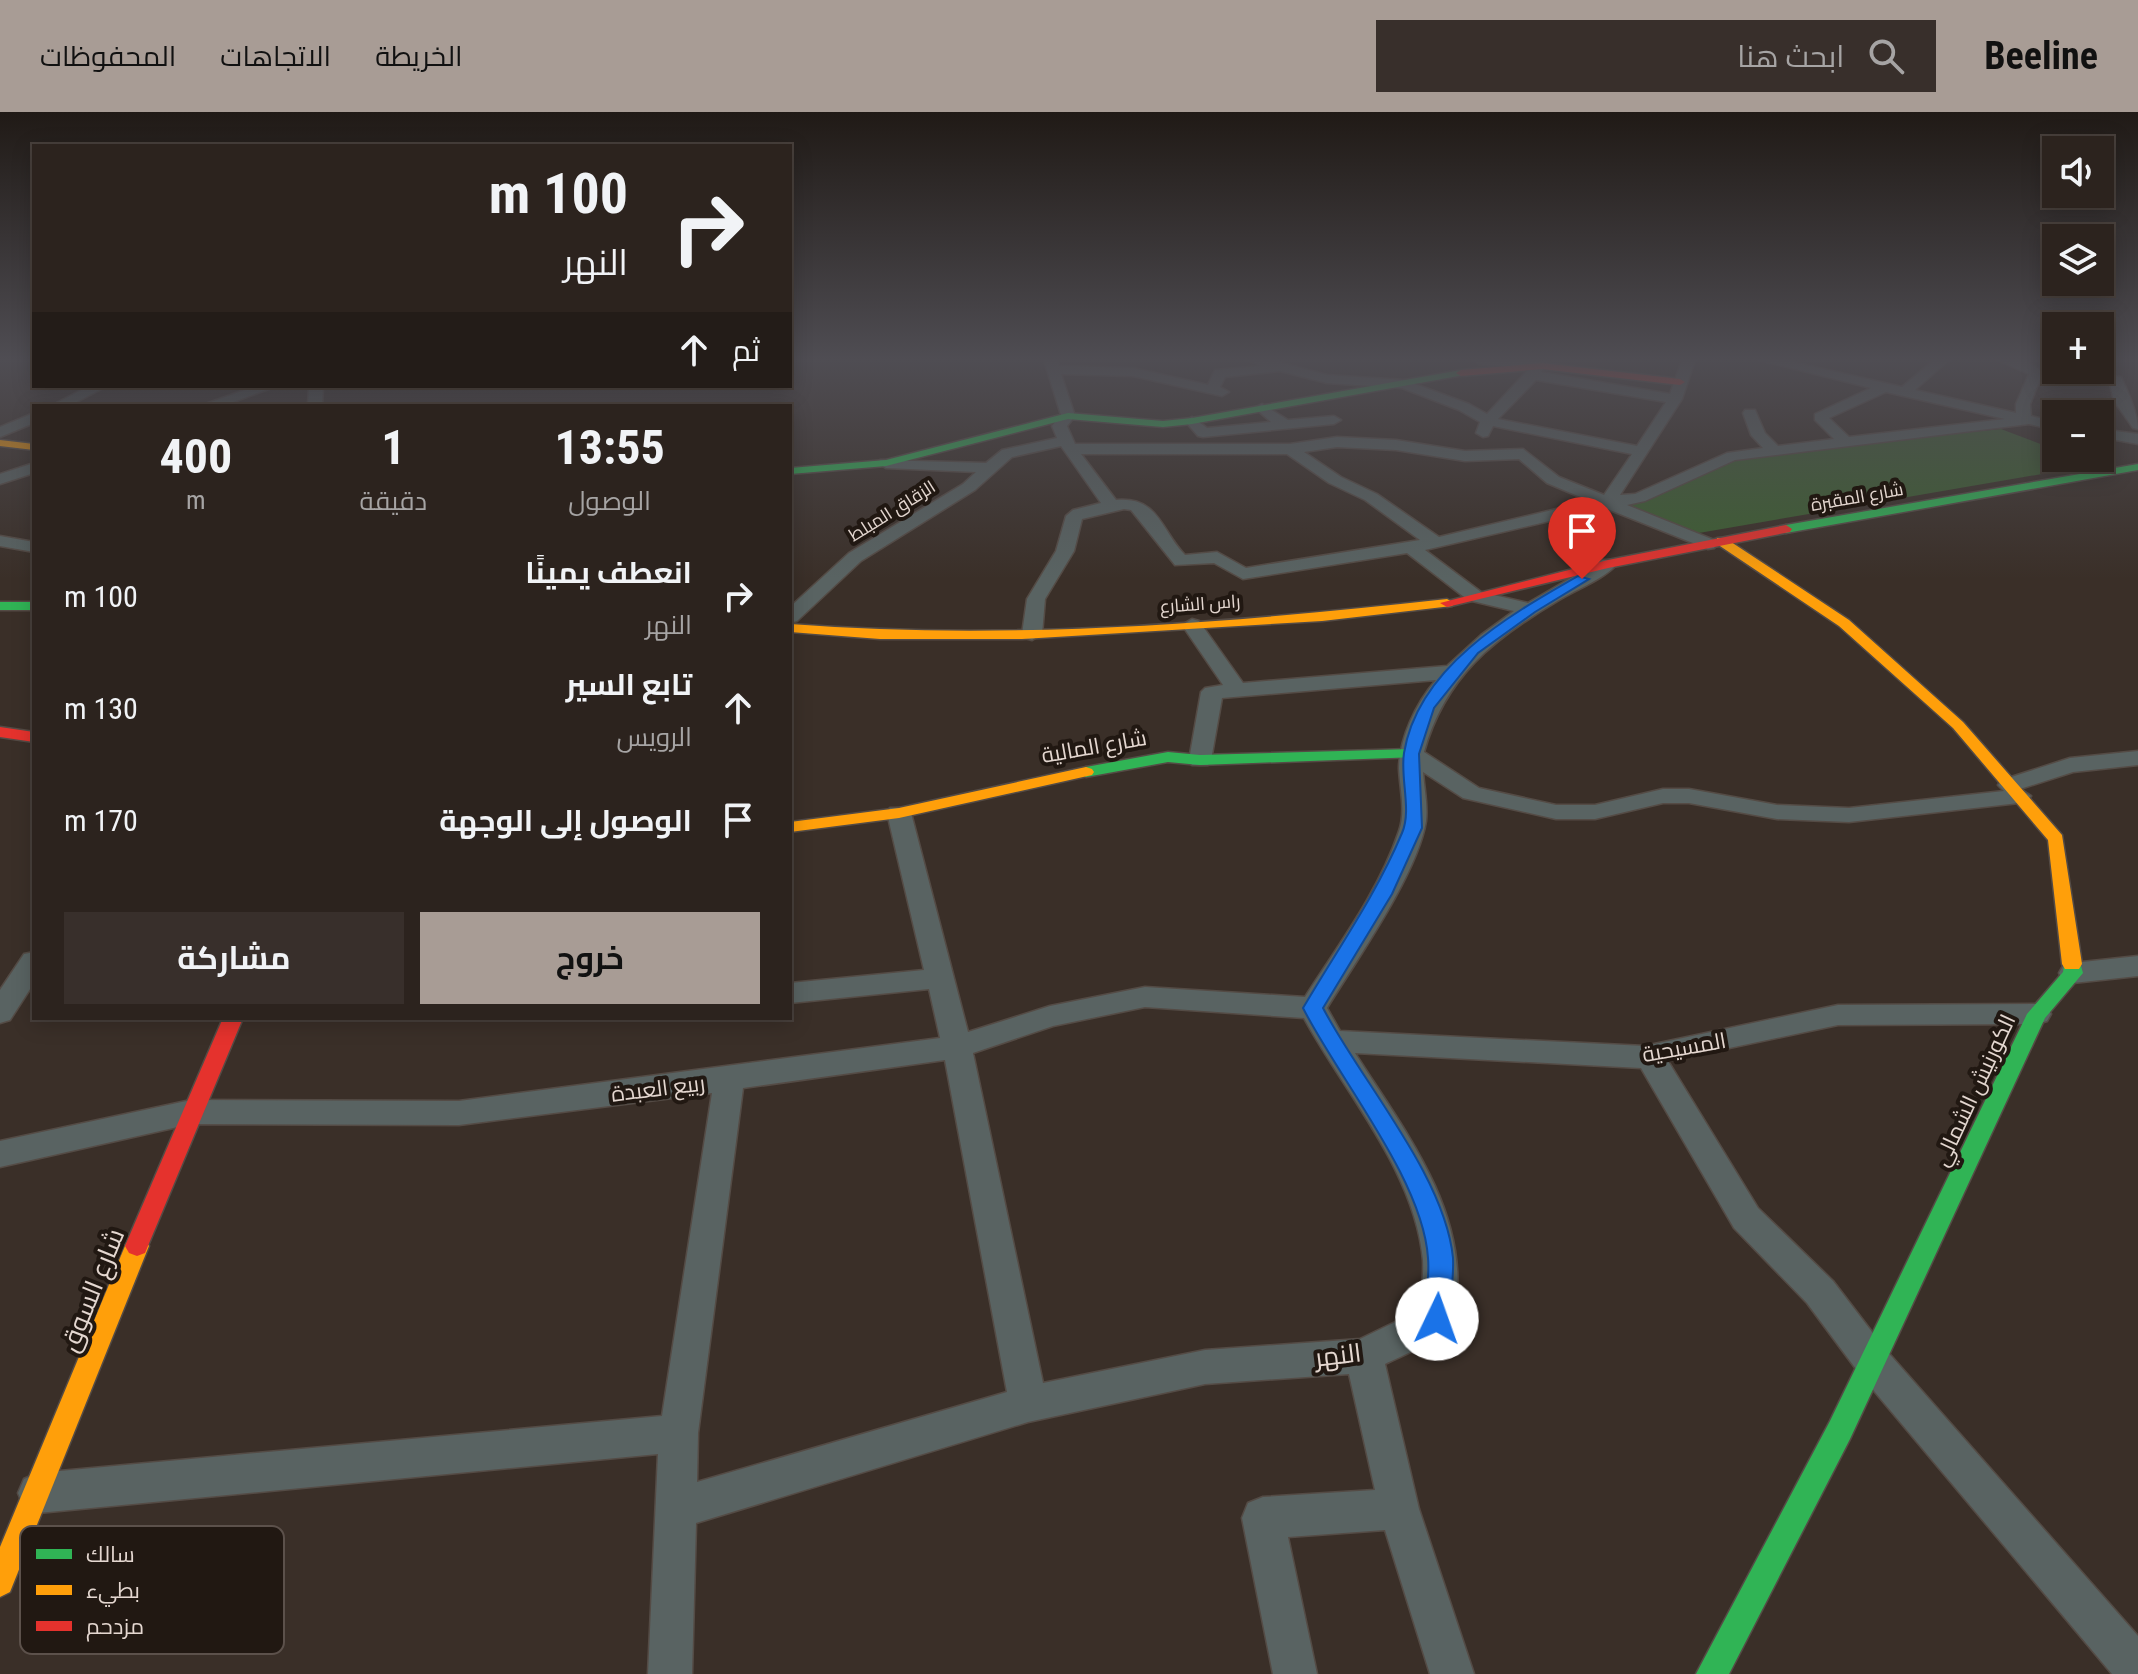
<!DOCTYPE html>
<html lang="ar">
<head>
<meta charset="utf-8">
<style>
  :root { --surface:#2c231e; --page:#382f2b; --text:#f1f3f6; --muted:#a6a4a4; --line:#48403c; --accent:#a89c95 }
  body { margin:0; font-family:"Roboto Condensed",Cairo,sans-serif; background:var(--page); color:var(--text); direction:rtl; height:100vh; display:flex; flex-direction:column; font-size:30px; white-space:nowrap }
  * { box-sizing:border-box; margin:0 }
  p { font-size:26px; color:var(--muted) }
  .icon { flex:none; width:44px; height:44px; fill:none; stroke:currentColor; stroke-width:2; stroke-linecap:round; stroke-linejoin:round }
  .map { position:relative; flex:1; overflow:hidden; direction:ltr }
  .sheet { position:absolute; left:32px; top:292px; width:760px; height:616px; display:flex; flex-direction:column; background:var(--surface); border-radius:0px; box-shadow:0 4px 20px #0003,0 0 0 2px var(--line); direction:rtl }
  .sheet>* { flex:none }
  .guide { position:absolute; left:32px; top:32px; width:760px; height:244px; border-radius:0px; box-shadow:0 4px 20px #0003,0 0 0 2px var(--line); direction:rtl; background:#2c231e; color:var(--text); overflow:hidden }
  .buttons { position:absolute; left:2042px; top:24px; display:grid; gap:16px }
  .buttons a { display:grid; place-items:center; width:72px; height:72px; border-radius:0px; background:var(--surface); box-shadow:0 4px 20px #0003,0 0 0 2px var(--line); font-size:40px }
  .pin { position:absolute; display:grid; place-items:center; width:68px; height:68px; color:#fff; margin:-82px -34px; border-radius:50% 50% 50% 0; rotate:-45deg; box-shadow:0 0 8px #0007 }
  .pin .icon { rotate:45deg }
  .me { position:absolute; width:88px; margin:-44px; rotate:3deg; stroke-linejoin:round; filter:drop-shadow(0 0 6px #0008) }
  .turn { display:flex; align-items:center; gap:28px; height:168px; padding:0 32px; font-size:36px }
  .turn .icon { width:104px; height:104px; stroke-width:2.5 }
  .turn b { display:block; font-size:56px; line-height:68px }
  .then { display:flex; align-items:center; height:76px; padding:0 32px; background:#0003; gap:16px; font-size:30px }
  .eta { display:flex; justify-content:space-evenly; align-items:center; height:136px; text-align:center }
  .eta b { font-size:48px; font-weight:700; line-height:56px }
  .action { display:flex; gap:16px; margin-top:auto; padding:16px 32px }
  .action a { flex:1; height:92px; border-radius:0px; background:var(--accent); color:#111; font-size:32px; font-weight:700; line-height:92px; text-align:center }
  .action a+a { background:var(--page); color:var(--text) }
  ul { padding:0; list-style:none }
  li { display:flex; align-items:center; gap:24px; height:112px; padding:0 32px }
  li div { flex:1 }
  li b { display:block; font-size:30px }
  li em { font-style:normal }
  header { display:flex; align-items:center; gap:48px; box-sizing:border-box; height:112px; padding:0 40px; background:var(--accent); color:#111 }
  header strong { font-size:38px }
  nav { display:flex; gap:44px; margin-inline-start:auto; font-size:28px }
  .search { width:560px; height:72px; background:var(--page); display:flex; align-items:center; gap:20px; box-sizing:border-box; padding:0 28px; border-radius:0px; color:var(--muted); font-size:30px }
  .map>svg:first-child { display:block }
</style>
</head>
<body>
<header>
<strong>Beeline</strong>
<div class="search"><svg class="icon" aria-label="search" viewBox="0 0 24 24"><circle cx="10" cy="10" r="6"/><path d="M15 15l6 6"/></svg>ابحث هنا</div>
<nav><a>الخريطة</a><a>الاتجاهات</a><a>المحفوظات</a></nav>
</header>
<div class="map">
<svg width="2138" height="1562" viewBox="0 0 2138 1562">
  <rect width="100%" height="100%" fill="#3a2f28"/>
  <polygon fill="#3d5e31" points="2001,317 2056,338 2056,346 2076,346 2094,353 1693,422 1626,391 1746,343"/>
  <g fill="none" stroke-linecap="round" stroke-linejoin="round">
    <g stroke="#544b45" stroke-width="3">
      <g id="street">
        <path d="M 1044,248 L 1057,248 L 1059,254 L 1133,256 L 1208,273 L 1215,258 L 1261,254 L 1248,248 L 1271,248 L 1327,263 L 1404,268 L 1469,292 L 1487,302 L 1529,257 L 1479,252 L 1473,248 L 1539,250 L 1546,254 L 1541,260 L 1670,282 L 1682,248 L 1695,248 L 1682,287 L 1620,383 L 1635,382 L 1727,341 L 1763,336 L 1751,323 L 1743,301 L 1745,298 L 1755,298 L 1765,321 L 1778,334 L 1834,327 L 1815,308 L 1815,302 L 1871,276 L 1759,248 L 1784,248 L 1902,275 L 1934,248 L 1949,248 L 1915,278 L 2016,301 L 2016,292 L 2029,262 L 1997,248 L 2025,248 L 2039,257 L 2121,265 C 2128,280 2138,302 2138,317 L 2133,316 L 2114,289 L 2110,272 L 2041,265 L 2030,292 L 2031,304 L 2056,310 L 2056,318 L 2029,312 L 1735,348 L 1645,389 L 1627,393 L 1714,428 L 1717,432 L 1714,436 L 1708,437 L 1605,396 L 1425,438 L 1481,480 L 1528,491 L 1602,448 L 1614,448 L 1617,452 C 1604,467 1577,477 1559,488 C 1493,527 1445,565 1424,640 L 1479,676 L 1556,693 L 1595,693 L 1663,677 L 1689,677 L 1777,693 L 1849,696 L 2004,679 L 1998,673 L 2002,668 L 2070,646 L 2138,639 L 2138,653 L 2073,660 L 2020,677 L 2031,684 L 2027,689 L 2019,691 L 1849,710 L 1777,707 L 1689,691 L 1663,691 L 1595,707 L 1556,707 L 1463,686 L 1423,660 C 1424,676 1428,693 1426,709 C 1418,761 1356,849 1327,896 L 1340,919 L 1645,934 L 1838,893 L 2037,892 L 2047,895 L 2051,902 L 2047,909 L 2037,912 L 1838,913 L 1668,949 L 1758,1096 L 1833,1169 L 1885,1237 L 2138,1524 L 2138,1562 L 2112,1562 L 1859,1261 L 1807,1191 L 1734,1116 L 1641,956 L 1355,941 C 1401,1014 1464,1092 1457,1183 C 1456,1194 1458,1210 1450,1219 C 1440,1228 1399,1245 1385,1252 L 1419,1397 L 1474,1562 L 1430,1562 L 1385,1418 L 1288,1425 L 1317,1562 L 1273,1562 L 1242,1406 L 1248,1391 L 1263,1385 L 1375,1378 L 1349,1262 L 1205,1272 L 1028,1310 L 696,1411 L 692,1562 L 648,1562 L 658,1342 L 38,1401 L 24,1395 L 18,1381 L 24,1367 L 38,1361 L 662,1304 L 712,981 L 459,1013 L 191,1012 L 0,1055 L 0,1029 L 191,988 L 459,989 L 940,926 L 929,877 L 790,891 L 790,871 L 924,858 L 887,701 L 890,696 L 908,696 L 911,701 L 968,920 L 1050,894 L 1145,875 L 1305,885 C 1339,832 1379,779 1399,719 C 1406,699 1400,678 1399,657 C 1399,627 1416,591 1436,568 L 1222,586 L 1211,648 L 1208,653 L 1192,653 L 1189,648 L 1201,580 L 1205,576 L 1223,573 L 1182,513 L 1192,507 L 1199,509 L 1243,571 L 1447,554 L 1481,523 L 1514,499 L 1468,488 L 1407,441 L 1243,467 L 1214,451 L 1175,453 L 1131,398 L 1124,397 L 1082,407 L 1074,439 L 1045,487 L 1042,522 L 1032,528 L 1025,526 L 1022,522 L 1027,487 L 1056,439 L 1066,404 L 1073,398 L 1101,391 L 1061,334 L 1012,345 L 975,378 L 861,449 L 797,509 L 790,511 L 790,495 L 849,441 L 963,372 L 976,360 L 886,356 L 878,351 L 880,348 L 986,351 L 1002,338 L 1057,326 L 1052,314 L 1061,303 ZM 1280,259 L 1327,271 L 1402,276 L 1459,298 L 1480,310 L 1476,321 L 1483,325 L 1488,324 L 1493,314 L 1632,342 L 1604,383 L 1559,365 L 1523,337 L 1465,339 L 1396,328 L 1337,325 L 1290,332 L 1075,332 L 1067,314 L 1075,304 L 1061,262 L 1133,264 L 1222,284 L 1229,280 L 1220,275 L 1225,265 ZM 1536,268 L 1666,290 L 1637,334 L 1498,307 ZM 1886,280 L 2005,307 L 1849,325 L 1829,306 ZM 1337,335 L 1396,338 L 1465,349 L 1519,347 L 1547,371 L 1590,389 L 1439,425 L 1377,382 L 1341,365 L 1304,340 ZM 1081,342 L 1287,342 L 1329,371 L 1365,388 L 1420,428 L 1246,456 L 1217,440 L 1185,443 C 1161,419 1159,384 1116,388 ZM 1145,895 L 1304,906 C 1344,980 1415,1059 1423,1148 C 1424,1165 1421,1181 1420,1198 L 1360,1227 L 1205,1238 L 1043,1271 L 973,941 L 1053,914 ZM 945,948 L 1007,1280 L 697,1370 L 698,1321 L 743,976 Z"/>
        <polygon points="89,274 107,274 69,294 51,294"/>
        <polygon points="256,274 277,274 222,294 200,294"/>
        <polygon points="309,274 323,274 322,294 308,294"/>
        <polygon points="1262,292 1288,308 1334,304 1341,308 1334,312 1203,325 1198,324 1185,309 1192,305 1207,316 1271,310 1255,296"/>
        <polygon points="34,301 34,311 0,325 0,315"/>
        <polygon points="2100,317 2138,322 2138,332 2100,325"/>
        <polygon points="34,351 34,361 0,372 0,362"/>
        <polygon points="0,424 34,430 34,440 0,434"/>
        <polygon points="34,840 34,871 10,908 0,911 0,878 24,842"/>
        <polygon points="2138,844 2138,864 2073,871 2063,868 2059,861 2063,854 2073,851"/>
      </g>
    </g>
    <g stroke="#544b45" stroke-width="3">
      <g id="fast">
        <polygon points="1461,258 1464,259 1464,263 1192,312 1163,315 1068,307 886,354 790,362 790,356 886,348 1068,301 1163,309 1192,306"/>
        <polygon points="2138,352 2138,358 1786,421 1780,417 1786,413"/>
        <rect x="0" y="490" width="34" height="8"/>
        <polygon points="1411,637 1417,639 1419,642 1417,645 1200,653 1168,650 1086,665 1078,660 1086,655 1168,640 1200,643"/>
        <polygon points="2072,845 2079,847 2083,861 2045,906 1850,1327 1729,1562 1696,1562 1830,1309 2027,902 2063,860 2065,847"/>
      </g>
    </g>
    <g stroke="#544b45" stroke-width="3">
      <g id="slow">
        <polygon points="0,328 34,332 34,338 0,334"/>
        <polygon points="1717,426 1725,426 1849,508 1963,610 2062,723 2082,852 2079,857 2065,857 2062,852 2048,728 1953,616 1839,514 1717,432"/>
        <path d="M 1447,487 L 1454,491 L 1452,494 L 1322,509 L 1022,527 L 880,527 L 790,520 L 790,512 C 1008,529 1230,511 1447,487 Z"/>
        <polygon points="1086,655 1092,657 1094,660 1092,663 899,706 790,720 790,710 899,696"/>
        <polygon points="137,1124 145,1127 149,1134 10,1480 0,1485 0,1435 125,1134 129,1127"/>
      </g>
    </g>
    <g stroke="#544b45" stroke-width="3">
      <g id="jam">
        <polygon points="1542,251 1680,267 1685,270 1680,273 1542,257 1461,264 1456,261 1461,258"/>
        <polygon points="1786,413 1792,417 1790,420 1608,456 1447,495 1440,491 1608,448"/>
        <polygon points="0,615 34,620 34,630 0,625"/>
        <polygon points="223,906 243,906 145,1141 137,1144 129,1141 125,1134"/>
      </g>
    </g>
    <use href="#street" fill="#596362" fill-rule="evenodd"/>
    <use href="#fast" fill="#30b455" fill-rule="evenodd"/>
    <use href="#slow" fill="#ff9f0a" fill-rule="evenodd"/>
    <use href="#jam" fill="#e5322d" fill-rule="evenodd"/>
  </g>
  <linearGradient id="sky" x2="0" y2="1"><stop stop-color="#201a16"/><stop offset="0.53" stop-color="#4f4d53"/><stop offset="1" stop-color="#4f4d53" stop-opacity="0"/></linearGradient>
  <rect width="2138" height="467" fill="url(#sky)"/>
  <path fill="#1a73e8" stroke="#114b97" stroke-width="2" d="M 1578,464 L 1589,467 L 1535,500 L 1478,541 L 1434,596 L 1419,642 L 1422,716 L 1392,782 L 1323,896 C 1361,969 1445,1064 1453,1146 C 1454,1166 1450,1188 1449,1207 L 1446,1215 L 1437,1219 L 1428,1215 L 1424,1207 C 1425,1188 1430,1166 1428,1146 C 1423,1068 1339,967 1303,896 C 1337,838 1376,783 1402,721 C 1412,698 1400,666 1404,641 C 1418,555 1508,504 1578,464 Z"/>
  <g text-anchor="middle" stroke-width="8" stroke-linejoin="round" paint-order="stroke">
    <g font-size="18" fill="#e4d7d0" stroke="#211812">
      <text transform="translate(1857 385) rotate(-10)" y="6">شارع المقبرة</text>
      <text transform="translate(892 399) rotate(-32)" y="6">الزقاق المبلط</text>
      <text transform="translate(1200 492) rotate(-4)" y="6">راس الشارع</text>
    </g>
    <g font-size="22" fill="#e4d7d0" stroke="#211812">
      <text transform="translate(1094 634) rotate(-10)" y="8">شارع المالية</text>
      <text transform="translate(1684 935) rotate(-10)" y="8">المسيحية</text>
      <text transform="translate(658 976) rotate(-7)" y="8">ربيع العبدة</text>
      <text transform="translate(1974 978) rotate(-65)" y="8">الكورنيش الشمالي</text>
    </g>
    <g font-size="26" fill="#e4d7d0" stroke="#211812">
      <text transform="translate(92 1178) rotate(-68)" y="9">شارع السوق</text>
      <text transform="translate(1338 1243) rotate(-7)" y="9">النهر</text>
    </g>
  </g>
  <rect x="20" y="1414" width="264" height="128" rx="12" fill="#211812" stroke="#5c514b" stroke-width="2"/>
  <rect x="36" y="1437" width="36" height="10" fill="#30b455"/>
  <rect x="36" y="1473" width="36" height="10" fill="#ff9f0a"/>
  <rect x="36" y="1509" width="36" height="10" fill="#e5322d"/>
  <g font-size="22" fill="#e4d7d0">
    <text x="86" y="1450">سالك</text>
    <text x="86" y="1486">بطيء</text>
    <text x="86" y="1522">مزدحم</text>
  </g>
</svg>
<div class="buttons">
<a><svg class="icon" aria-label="sound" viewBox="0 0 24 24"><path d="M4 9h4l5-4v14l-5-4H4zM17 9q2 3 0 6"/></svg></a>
<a><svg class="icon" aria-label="layers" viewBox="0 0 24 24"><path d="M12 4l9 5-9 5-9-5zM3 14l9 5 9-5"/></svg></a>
<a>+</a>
<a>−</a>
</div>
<div class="pin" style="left:1582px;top:467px;background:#d93025"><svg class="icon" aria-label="arrive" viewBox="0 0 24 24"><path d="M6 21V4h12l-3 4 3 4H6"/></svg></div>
<svg class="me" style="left:1437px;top:1207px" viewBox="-20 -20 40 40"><circle r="19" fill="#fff"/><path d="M0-13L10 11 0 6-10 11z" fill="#1a73e8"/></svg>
<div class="guide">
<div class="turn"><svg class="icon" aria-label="right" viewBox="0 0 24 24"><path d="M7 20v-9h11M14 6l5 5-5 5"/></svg><div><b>100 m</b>النهر</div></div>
<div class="then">ثم<svg class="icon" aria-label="ahead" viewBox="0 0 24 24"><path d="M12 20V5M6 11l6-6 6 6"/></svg></div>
</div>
<section class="sheet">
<div class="eta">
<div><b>13:55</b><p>الوصول</p></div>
<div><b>1</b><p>دقيقة</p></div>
<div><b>400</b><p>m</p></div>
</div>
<ul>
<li><svg class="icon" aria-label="right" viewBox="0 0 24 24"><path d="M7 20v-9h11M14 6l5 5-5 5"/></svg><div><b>انعطف يمينًا</b><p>النهر</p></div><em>100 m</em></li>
<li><svg class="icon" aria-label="ahead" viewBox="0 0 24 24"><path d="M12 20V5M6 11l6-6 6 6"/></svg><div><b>تابع السير</b><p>الرويس</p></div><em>130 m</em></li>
<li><svg class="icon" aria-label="arrive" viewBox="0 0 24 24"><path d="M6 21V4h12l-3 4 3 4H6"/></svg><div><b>الوصول إلى الوجهة</b></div><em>170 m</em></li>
</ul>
<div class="action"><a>خروج</a><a>مشاركة</a></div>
</section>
</div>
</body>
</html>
